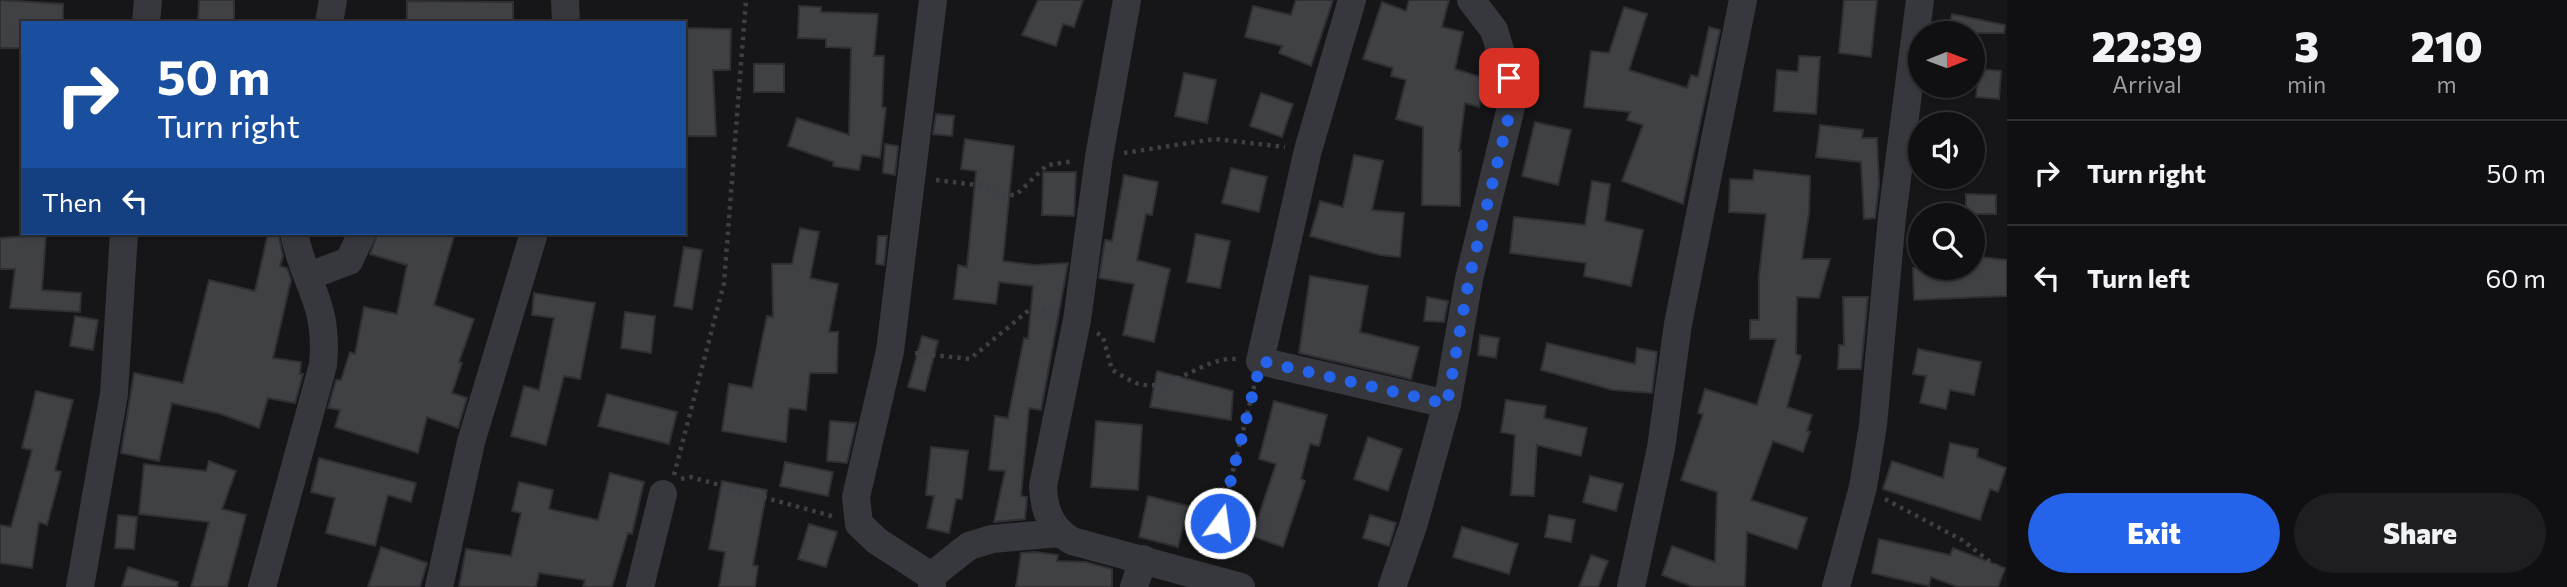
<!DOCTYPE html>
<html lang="en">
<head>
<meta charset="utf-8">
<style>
  :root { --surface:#101012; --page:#1e1e20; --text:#f1f3f6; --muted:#9c9d9f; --line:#303032; --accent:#2563eb }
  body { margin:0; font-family:Commissioner,sans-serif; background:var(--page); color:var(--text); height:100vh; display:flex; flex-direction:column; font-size:26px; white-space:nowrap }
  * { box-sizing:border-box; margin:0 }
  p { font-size:23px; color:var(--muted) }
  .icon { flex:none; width:38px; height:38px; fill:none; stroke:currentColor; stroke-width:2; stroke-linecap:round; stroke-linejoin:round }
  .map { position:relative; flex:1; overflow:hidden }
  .sheet { display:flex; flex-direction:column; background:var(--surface); width:560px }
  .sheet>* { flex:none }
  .hud { position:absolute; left:21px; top:21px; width:665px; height:214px; border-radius:0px; box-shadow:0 2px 5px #0004,0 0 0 2px var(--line); background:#1a4fa0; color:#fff; overflow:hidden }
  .needle { width:46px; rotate:89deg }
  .controls { position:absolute; left:1908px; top:21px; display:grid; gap:14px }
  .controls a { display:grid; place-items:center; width:77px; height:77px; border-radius:50%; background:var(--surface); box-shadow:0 2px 5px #0004,0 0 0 2px var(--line); font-size:35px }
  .pin { position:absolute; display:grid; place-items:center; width:60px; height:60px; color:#fff; margin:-30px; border-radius:14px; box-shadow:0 4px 10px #0006 }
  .me { position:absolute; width:77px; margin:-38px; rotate:14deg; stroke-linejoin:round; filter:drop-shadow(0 0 5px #0008) }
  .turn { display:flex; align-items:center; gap:24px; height:147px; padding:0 21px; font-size:32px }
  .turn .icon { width:91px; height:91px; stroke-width:2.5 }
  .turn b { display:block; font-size:49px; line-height:60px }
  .then { display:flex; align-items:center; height:66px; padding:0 21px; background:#0003; gap:14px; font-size:26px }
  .eta { display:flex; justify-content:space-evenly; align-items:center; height:119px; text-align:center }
  .eta b { font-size:42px; font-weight:800; line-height:49px }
  .button { display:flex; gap:14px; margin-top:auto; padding:14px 21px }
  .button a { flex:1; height:80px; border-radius:42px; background:var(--accent); color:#fff; font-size:28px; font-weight:800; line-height:80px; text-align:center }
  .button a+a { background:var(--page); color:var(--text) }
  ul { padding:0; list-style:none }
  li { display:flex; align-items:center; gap:21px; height:105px; padding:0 21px; border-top:2px solid var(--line) }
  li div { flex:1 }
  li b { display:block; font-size:26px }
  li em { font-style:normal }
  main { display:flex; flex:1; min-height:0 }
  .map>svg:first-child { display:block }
</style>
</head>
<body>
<main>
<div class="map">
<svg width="2007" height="587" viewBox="0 0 2007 587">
  <rect width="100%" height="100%" fill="#161618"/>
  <g fill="#404145" stroke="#303034" stroke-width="2">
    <polygon points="0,0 63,4 63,23 23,23 23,48 0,48"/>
    <polygon points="199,0 234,0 234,23 198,23"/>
    <polygon points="1038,0 1083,0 1074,27 1063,24 1056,46 1022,35"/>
    <polygon points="1296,0 1333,0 1311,66 1279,53 1282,46 1245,37 1253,6 1291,15"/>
    <polygon points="1409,0 1449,0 1442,27 1463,32 1455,69 1487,79 1479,107 1465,103 1459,151 1461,151 1460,206 1422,205 1423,127 1396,119 1406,80 1391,76 1393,68 1363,59 1382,2 1406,11"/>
    <polygon points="1844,0 1877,0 1871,57 1839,53"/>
    <polygon points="407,1 513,2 513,23 407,23"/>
    <polygon points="799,6 821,7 821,12 878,14 874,56 884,56 882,107 886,108 880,158 862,155 859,170 833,166 834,162 788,146 797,118 849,135 851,48 826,47 826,39 798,38"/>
    <polygon points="1624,7 1647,14 1629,70 1687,88 1691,75 1698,77 1709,27 1720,30 1683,204 1622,181 1643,125 1627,120 1630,112 1584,107 1591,51 1609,53"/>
    <polygon points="1952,14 2005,25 2004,33 1948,33"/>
    <polygon points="684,28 731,29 730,70 713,70 716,136 684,136"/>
    <polygon points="1799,56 1820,57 1816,114 1774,111 1777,70 1798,72"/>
    <rect x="754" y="64" width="30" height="28"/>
    <polygon points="1979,69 2001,71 1999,99 1976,97"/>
    <polygon points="1184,73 1216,80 1207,123 1175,116"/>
    <polygon points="1261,93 1293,104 1282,137 1250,126"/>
    <polygon points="936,114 954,116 952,136 933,134"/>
    <polygon points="1535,122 1571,130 1558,185 1522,176"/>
    <polygon points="1820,125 1863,130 1862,138 1877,138 1879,184 1875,218 1864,219 1861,162 1816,157"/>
    <polygon points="965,139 1014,146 1003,261 1034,265 1068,263 1041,410 1029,408 1021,496 1027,497 1025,519 994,522 1005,471 989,470 995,416 1008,418 1024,338 1028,339 1033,286 999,282 996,304 954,299 958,265 967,267 976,171 961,169"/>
    <polygon points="885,144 898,146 895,175 883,173"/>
    <polygon points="1354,155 1383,161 1372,210 1404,213 1400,257 1380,255 1310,236 1320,201 1343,207"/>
    <polygon points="1231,168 1267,177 1259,212 1222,203"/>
    <polygon points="1754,170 1810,176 1809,213 1802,259 1830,259 1819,298 1797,297 1796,354 1801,356 1787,407 1812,415 1807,431 1810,432 1803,452 1773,441 1751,500 1807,518 1797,549 1747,532 1745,587 1693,587 1662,575 1672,546 1715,562 1717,492 1681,480 1703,414 1698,413 1705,389 1757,405 1776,339 1750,339 1750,320 1759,320 1759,276 1766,214 1729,212 1730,179 1753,180"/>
    <polygon points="1043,172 1076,172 1074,216 1042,215"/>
    <polygon points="1124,175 1158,182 1152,215 1146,214 1137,260 1170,269 1154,342 1123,335 1134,284 1099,278 1105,240 1112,241"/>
    <polygon points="1592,181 1610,184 1605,221 1643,230 1631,286 1584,276 1586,263 1510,253 1514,217 1585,225"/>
    <polygon points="1966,194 1996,195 1996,214 1966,214"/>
    <polygon points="800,228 819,232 810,278 838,284 829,332 838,332 837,373 810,373 806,410 789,408 786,442 722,431 729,384 752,388 767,316 773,317 772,264 792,264"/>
    <polygon points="268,233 278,233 283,256 280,266 287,268 291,280 273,358 301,362 300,374 303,374 295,403 268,398 259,428 221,414 172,403 159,461 121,453 134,373 183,383 209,280 255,291"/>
    <polygon points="378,233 455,233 434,305 474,319 459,362 462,363 452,393 467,398 458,428 427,417 418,453 335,427 340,410 328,408 336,380 341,380 350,352 355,354 364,307 397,314 407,265 370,254"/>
    <polygon points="1196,234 1230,241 1220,288 1187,282"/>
    <polygon points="46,235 42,290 81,293 80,312 10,308 15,269 0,269 0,238"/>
    <polygon points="878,236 887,236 884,265 876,264"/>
    <polygon points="684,247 702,250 692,309 674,306"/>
    <polygon points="1972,256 2007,260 2007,296 1914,300 1913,268 1972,268"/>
    <polygon points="1310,276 1368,286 1360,332 1419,347 1411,379 1299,353"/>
    <polygon points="534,293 595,303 580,379 564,376 546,445 511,436 524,386 539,390 554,318 532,315"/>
    <polygon points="1427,297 1448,301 1444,322 1424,321"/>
    <polygon points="1843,297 1868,297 1861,369 1838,369 1839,345 1844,345"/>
    <polygon points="625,312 655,316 651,353 621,348"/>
    <polygon points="75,316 98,320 93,350 70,346"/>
    <polygon points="1480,335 1499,338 1496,358 1478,355"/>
    <polygon points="922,336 938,341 925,391 908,387"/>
    <polygon points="1547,343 1635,364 1637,348 1657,352 1652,393 1613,390 1541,370"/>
    <polygon points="1918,349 1981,362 1974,395 1950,390 1946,409 1920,403 1926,376 1913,374"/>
    <polygon points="1157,371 1233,391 1231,420 1150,407"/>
    <polygon points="36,391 73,400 55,470 61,472 47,525 39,522 32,568 0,563 0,525 11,527 32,450 22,448"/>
    <polygon points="607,394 677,412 669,444 598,426"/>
    <polygon points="1506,400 1546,406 1544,418 1587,428 1581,456 1537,445 1534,496 1511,495 1515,435 1501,432"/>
    <polygon points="1274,401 1327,415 1319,446 1310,444 1301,479 1305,481 1283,547 1252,536 1276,464 1259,459"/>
    <polygon points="830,421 856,423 847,463 827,461"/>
    <polygon points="1096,421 1142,425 1138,490 1091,487"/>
    <polygon points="1368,437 1402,449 1388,491 1354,479"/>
    <polygon points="1950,443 1978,449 1977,457 2006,468 1998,492 1990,489 1980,520 1883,489 1892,461 1943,478"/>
    <polygon points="931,447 968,451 962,499 956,499 949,533 927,528 934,496 926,495"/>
    <polygon points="319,458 416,483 411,502 388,495 375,546 326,533 335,498 311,492"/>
    <polygon points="209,461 236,471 222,509 246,515 227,587 191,587 209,522 139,514 144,464 206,471"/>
    <polygon points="785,462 833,472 828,496 780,486"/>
    <polygon points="610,473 644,482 632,534 628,533 612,587 583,587 585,580 539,573 536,587 459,587 466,549 511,556 521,513 512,511 519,482 553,490 549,509 598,520"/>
    <polygon points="1590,476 1623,484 1616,511 1583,502"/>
    <polygon points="722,481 767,490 753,565 758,566 755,587 719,587 725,552 709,549"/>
    <polygon points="1148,496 1188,506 1178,547 1139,537"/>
    <polygon points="118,515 137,517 134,549 115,548"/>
    <polygon points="1370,515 1396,523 1389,546 1363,538"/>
    <polygon points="1549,515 1575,520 1571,542 1545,537"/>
    <polygon points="809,524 837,532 826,567 798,559"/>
    <polygon points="1462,527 1518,544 1509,574 1453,557"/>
    <polygon points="1879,539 1950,555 1953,548 2005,568 1998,587 1958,587 1931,577 1929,586 1872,573"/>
    <polygon points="381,547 427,563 420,587 368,587"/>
    <polygon points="1035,552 1058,555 1057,561 1086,562 1112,569 1112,587 1016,587 1021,553"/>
    <polygon points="1591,555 1608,561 1598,587 1579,587"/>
    <polygon points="128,567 178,582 177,587 122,587"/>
  </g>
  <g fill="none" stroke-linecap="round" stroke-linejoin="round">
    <g stroke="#3d3f44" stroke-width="4.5" stroke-dasharray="3.5 5" stroke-linecap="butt">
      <polyline points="1124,153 1215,139 1285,147"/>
      <polyline points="936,180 977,185 1004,195 1016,195 1047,165 1074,161"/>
      <path d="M 1097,333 L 1103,337 L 1112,370 C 1120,374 1128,380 1136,383 C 1170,395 1203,356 1236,359"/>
      <polyline points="915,353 970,359 1029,310 1053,311"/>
      <polyline points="674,475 724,283 746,0"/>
      <polyline points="681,479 691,477 835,517"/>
      <polyline points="1885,499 1962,540 2007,575"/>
      <polyline points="1212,554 1255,383"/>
    </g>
    <g stroke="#37383d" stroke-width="28">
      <polyline points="565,0 566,23"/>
      <path d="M 1127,0 L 1099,157 L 1077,320 L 1043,486 C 1044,510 1050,528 1072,541 L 1241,587"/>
      <polyline points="1352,0 1308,150 1260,361 1447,404"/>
      <polyline points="146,23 148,0"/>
      <polyline points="329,23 333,0"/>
      <polyline points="309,276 349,261 362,233"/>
      <polyline points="931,576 969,546 992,539 1059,533"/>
      <polyline points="80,587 114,394 124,233"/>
      <path d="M 262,587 L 323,365 C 329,302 305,287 294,233"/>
      <polyline points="439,587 471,442 534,233"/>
      <polyline points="640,587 663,494"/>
      <polyline points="932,587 931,576 877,541 859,524 856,497 890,351 933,0"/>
      <polyline points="1134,587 1143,559"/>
      <polyline points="1392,587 1414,523 1447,404 1469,279 1514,95 1494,30 1471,0"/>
      <polyline points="1631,587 1661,448 1678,324 1743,0"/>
      <polyline points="1836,587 1863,487 1873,425 1892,217 1920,0"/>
    </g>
  </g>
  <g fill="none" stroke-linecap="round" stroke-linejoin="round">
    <polyline stroke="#2563eb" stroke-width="12" stroke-dasharray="0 21.6" points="1220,523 1261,361 1447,404 1469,279 1514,95 1509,78"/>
  </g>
</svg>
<div class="controls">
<a><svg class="needle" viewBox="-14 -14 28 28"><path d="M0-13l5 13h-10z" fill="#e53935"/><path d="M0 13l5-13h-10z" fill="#9c9d9f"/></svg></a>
<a><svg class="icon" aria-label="sound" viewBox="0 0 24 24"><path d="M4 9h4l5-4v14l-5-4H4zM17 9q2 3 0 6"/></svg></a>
<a><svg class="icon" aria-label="search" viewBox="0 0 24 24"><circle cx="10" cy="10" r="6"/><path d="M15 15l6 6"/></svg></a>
</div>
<div class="pin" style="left:1509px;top:78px;background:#d93025"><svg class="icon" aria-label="arrive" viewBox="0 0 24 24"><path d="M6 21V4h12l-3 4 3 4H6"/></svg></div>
<svg class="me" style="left:1220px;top:523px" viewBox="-20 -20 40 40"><circle r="17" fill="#2563eb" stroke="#fff" stroke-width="3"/><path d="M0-11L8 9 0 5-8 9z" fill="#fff"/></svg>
<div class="hud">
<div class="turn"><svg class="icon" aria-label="right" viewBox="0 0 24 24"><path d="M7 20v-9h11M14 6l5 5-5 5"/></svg><div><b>50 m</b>Turn right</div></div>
<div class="then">Then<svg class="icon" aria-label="left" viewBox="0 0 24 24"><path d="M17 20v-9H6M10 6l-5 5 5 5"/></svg></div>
</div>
</div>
<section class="sheet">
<div class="eta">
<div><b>22:39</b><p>Arrival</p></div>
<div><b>3</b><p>min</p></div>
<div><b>210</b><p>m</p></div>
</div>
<ul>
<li><svg class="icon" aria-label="right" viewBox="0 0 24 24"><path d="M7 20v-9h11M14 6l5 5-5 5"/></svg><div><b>Turn right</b></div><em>50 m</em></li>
<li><svg class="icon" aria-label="left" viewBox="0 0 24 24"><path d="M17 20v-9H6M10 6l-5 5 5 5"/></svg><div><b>Turn left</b></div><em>60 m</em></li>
</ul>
<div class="button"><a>Exit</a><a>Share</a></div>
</section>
</main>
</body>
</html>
